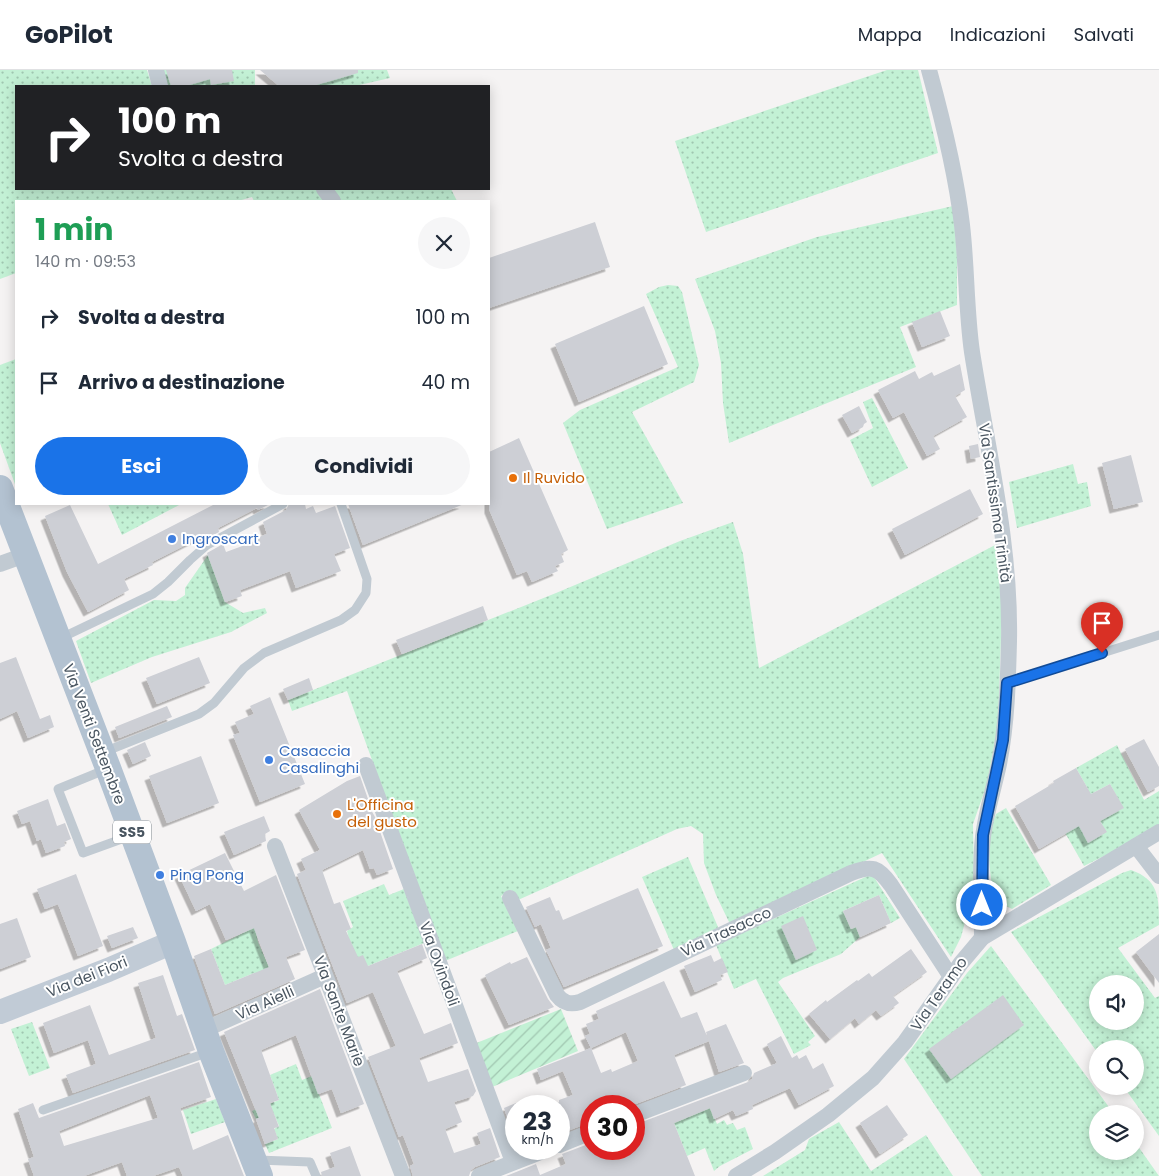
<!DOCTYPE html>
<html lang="it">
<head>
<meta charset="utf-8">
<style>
  :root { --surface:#fff; --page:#f6f6f7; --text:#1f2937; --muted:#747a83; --line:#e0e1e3; --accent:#1a73e8 }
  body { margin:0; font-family:Poppins,sans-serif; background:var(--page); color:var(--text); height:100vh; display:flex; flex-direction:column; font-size:19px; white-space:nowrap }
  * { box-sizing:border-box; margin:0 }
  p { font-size:16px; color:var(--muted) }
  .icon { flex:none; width:28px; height:28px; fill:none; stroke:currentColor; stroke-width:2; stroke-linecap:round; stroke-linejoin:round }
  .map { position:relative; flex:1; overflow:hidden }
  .panel { position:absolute; left:15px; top:130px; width:475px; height:305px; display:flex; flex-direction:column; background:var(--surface); border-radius:0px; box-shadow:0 2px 12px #0003 }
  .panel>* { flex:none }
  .banner { position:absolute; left:15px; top:15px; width:475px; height:105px; border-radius:0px; box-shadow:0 2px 12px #0003; background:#202124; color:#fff; overflow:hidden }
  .controls { position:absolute; left:1089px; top:905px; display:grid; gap:10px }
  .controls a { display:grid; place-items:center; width:55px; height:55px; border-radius:50%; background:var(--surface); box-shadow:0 2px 12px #0003; font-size:25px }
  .speed { position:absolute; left:505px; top:1025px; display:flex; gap:10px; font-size:25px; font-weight:700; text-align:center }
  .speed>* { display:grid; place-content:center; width:65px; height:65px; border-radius:50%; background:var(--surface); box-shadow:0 2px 12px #0003; line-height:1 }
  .speed small { font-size:12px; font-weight:400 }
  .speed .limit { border:8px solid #d22; background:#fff; color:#111 }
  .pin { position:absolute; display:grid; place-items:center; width:42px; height:42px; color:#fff; margin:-51px -21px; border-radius:50% 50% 50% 0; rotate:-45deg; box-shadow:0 0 5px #0007 }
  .pin .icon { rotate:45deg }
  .me { position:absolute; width:55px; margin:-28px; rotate:0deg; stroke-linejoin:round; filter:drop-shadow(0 0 4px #0008) }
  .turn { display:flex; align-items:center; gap:18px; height:105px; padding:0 20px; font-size:22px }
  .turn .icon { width:65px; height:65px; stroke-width:2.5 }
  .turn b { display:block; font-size:35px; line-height:42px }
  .round { display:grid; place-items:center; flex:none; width:52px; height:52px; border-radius:26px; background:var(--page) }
  .overview { display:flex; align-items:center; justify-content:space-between; height:85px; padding:0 20px }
  h1 { font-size:30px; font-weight:700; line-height:38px; color:#1e9e55 }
  .action { display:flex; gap:10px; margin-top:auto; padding:10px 20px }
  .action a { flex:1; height:58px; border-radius:30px; background:var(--accent); color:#fff; font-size:20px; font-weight:700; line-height:58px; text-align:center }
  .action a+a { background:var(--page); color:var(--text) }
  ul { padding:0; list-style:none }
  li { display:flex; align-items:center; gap:15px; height:65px; padding:0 20px }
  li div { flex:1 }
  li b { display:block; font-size:19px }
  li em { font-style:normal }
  header { display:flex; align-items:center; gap:30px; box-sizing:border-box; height:70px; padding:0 25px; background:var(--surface); border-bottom:1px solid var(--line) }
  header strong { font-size:24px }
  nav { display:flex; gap:28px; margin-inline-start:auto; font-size:18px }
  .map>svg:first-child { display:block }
</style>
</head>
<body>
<header>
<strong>GoPilot</strong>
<nav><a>Mappa</a><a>Indicazioni</a><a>Salvati</a></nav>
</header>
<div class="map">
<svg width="1159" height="1106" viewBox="0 0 1159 1106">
  <defs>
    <pattern id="grass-dots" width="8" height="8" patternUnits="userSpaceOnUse" patternTransform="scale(1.25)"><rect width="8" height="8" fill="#c3f1d5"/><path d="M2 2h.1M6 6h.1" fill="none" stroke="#a0c6b0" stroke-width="1.8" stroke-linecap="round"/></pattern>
    <pattern id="garden-furrows" width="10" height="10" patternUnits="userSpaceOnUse" patternTransform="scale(1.25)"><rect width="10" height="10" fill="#c3f1d5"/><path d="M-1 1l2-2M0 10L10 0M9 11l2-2" fill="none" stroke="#a0c6b0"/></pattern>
    <filter id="shadow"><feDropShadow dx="-4.5" dy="4.5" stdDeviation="0" flood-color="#0004"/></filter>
  </defs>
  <rect width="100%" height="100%" fill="#f5f3f3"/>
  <g fill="url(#grass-dots)" fill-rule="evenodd">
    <polygon points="0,0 147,0 152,16 16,16 16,119 317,119 326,131 254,131 252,127 238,131 16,131 16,203 0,209"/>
    <polygon points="160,0 255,0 255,16 165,16"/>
    <polygon points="308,0 387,0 390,8 355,16 313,16"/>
    <polygon points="887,0 918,0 938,83 706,162 675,71"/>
    <polygon points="331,119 451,119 457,131 339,131"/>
    <polygon points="953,136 957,184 957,235 900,257 916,297 729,373 723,333 721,293 715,261 695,209 817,167"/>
    <polygon points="668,215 678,216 682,222 699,295 694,312 632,342 683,433 607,459 563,353 580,340 678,297 646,224 659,217"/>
    <polygon points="16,289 16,417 0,373 0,295"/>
    <polygon points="872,328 908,398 872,417 850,370 873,358 863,332"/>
    <polygon points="1073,394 1078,414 1087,412 1091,436 1017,458 1009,412"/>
    <polygon points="108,434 181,434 122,465"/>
    <polygon points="733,452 743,484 759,598 999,473 1002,538 998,654 987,714 973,754 974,808 972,826 961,867 951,887 882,783 734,853 729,852 716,825 704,793 703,764 691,756 677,759 518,830 511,820 501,826 518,861 445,891 347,621 292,641 288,630 556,523 680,471"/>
    <polygon points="208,485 225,532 243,543 265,538 267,543 231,562 152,587 91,613 76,571 154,530 176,531 185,525 185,518"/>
    <path d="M 1117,675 L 1144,730 L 1159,721 L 1159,755 L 1132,772 L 1084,796 L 1052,740 L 1088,719 L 1076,698 ZM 1110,714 L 1123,738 L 1100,751 L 1106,762 L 1074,733 Z"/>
    <path d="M 1006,738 L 1051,815 L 1012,839 L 996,831 C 988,806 986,768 996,744 Z"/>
    <polygon points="688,787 718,857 715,862 674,880 642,807"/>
    <path d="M 1131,800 C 1159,810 1159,827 1159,855 L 1118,878 L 1155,928 L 1159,926 L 1159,1066 L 1123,1016 L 1135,1016 L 1135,979 L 1098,979 L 1097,982 L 1011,862 L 1122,803 ZM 1098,914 L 1135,914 L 1135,951 L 1098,951 Z"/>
    <polygon points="872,804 900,848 891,853 879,825 843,841 851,859 856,857 860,867 841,884 783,908 778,912 815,966 808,972 811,975 794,984 756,909 734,919 716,875"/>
    <polygon points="384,814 389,825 404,819 424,873 368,896 345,893 349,869 347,861 353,857 343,831"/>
    <polygon points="255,857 258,872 272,904 257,910 254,903 225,915 211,879"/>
    <polygon points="991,876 1114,1044 1098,1044 1098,1081 1135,1081 1135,1072 1159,1106 982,1106 904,989 967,903"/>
    <polygon points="32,952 50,998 29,1006 11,959"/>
    <polygon points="296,994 302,1010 312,1006 332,1058 269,1083 265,1074 278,1069 274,1059 279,1056 273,1042 256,1049 252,1041 279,1030 270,1005"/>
    <polygon points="216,1029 225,1052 191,1064 183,1040"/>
    <polygon points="710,1038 717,1054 724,1050 727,1055 733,1053 737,1060 745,1057 753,1079 720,1096 714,1101 705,1078 687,1086 674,1053"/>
    <polygon points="839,1052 871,1101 926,1065 953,1106 763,1106 805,1080 809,1069"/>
  </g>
  <polygon fill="url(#garden-furrows)" points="561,939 578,981 492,1017 474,974"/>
  <g fill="#cdcfd5" fill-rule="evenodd" filter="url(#shadow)">
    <polygon points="166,0 232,0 234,11 211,15 210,9 186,16 171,16"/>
    <polygon points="260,0 358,0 358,3 313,16 279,16"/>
    <polygon points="595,152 610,197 489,238 489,188"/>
    <polygon points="644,236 668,294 579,332 555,274"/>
    <polygon points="940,241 950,266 922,277 912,252"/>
    <polygon points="960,294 965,320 955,326 967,347 933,366 940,379 927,386 904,342 893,348 878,320 915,301 919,309 932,302 934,306"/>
    <polygon points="859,336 867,352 864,354 863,357 852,363 842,345"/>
    <polygon points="519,368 568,480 561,484 564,492 555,496 558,501 532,512 527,501 517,505 489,439 489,382"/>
    <polygon points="978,374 980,387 971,389 969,376"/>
    <polygon points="1131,385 1143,432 1114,439 1102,393"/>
    <polygon points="970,419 983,444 905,485 892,459"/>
    <polygon points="215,434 270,434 258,440 257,438 218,458 219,462 202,471 201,467 152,492 153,495 124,509 129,520 88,542 67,502 45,446 70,435 98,494"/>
    <polygon points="289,434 305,434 306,439 313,436 316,443 335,436 350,478 334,484 341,501 296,518 290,501 240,520 242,526 225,532 207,483 223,474 226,482 256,471 256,468 267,464 263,452 286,440"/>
    <polygon points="348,434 464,434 363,475"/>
    <polygon points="483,536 488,550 402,584 396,570"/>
    <polygon points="16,587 40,649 50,645 54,657 28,668 17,641 0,649 0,593"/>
    <polygon points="199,587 210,613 157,634 146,608"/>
    <polygon points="309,608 313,620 288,630 283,619"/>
    <polygon points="270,627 305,714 260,732 233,665 240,663 235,652 254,644 250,636"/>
    <polygon points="167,636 172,647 119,668 115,657"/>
    <polygon points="1144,669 1159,697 1159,716 1148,722 1125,679"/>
    <polygon points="145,672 151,686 133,694 127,680"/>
    <polygon points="201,686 219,733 167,753 149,706"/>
    <polygon points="1076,698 1091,724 1110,714 1124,738 1100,751 1107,762 1088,773 1079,756 1039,779 1015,736 1054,713 1053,711"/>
    <polygon points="360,706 368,729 366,731 375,747 393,799 377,805 374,798 370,799 363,780 322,800 334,834 340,832 351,859 346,861 358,887 363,885 368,896 422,874 427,888 397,901 424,964 451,953 458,973 419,988 428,1012 468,999 476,1021 473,1026 454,1032 462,1052 445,1059 454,1083 481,1074 477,1063 490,1058 500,1087 475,1097 471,1100 469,1106 413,1106 410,1096 414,1094 403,1065 399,1067 368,987 396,976 373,922 347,933 297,804 306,800 301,789 320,780 299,740 347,711"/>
    <polygon points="48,729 57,756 65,753 71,769 64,772 65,776 46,783 41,769 37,771 30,751 22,754 17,741"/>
    <polygon points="264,746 270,761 265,764 266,771 234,785 224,762"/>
    <polygon points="225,783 244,821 276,805 305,880 286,887 295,909 215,944 194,886 211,879 225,915 269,897 254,858 226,870 210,834 196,841 179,805"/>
    <polygon points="76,804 103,876 78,886 58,834 45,839 37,819"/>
    <polygon points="638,818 663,876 564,917 546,880 551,878 541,854 535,857 526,837 550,827 556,841 559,840 563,850"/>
    <polygon points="879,825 891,853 860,867 856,857 851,859 843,841"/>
    <polygon points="803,846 817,880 796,890 781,856"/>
    <polygon points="17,848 31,887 0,899 0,854"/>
    <polygon points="133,857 138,868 112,878 107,866"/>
    <polygon points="1159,864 1159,913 1136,882"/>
    <polygon points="911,879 927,902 893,926 899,933 881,946 876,940 859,954 855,948 830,969 809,944 826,930 827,932 857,910 858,911 869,903 872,907"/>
    <polygon points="711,885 714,892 722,888 728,902 720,905 722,910 695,922 684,896"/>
    <polygon points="527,887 548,929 554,937 509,955 485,905 510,892 511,894"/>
    <polygon points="163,905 177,946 182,944 195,980 73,1023 66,1005 96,994 88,970 54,983 43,953 90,935 109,985 156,968 138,913"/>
    <path d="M 664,911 L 681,948 L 697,942 L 709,971 L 674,985 L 686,1015 L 630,1036 L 591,1036 L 591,1052 L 559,1064 L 559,1030 L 573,1025 L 563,1001 L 541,1010 L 537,999 L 591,978 L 585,966 L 590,964 L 586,954 L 599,949 L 596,941 ZM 626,962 L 638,991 L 612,1002 L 611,999 L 601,1003 L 591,978 Z"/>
    <polygon points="320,919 364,1034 341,1043 332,1019 318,1024 296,965 261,980 279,1030 270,1033 279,1057 274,1058 278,1069 265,1074 256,1049 259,1048 224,962"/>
    <polygon points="1003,925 1024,955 951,1009 929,979"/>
    <polygon points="726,954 744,993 719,1002 706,962"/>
    <polygon points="781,966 792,988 797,985 799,989 806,985 813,999 823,993 834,1016 799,1035 790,1018 752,1035 753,1039 736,1046 733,1040 714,1049 710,1038 674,1053 695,1106 506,1106 536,1094 540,1105 566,1094 562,1084 591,1073 591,1079 634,1079 634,1055 748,1012 752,1009 754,1003 777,993 767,974"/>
    <path d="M 199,992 L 211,1027 L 180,1038 L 193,1080 L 228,1065 L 244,1106 L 183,1106 L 179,1097 L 153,1106 L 127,1106 L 122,1092 L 84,1106 L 34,1106 L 28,1089 L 34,1087 L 18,1039 L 33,1033 L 39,1048 ZM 150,1025 L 158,1048 L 64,1076 L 59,1061 Z"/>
    <polygon points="516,1033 516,1072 504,1038"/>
    <polygon points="887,1035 908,1065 880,1084 860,1053"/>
    <polygon points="350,1076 361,1106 322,1106 321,1102 335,1097 330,1083"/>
  </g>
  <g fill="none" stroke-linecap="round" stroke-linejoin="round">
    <g stroke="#c1cad2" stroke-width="9">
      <polyline points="61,568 153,524 168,512 190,490 207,475 283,434"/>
      <polyline points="1007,613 1159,565"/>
      <polyline points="104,682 199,644 214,633 244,598 264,583 341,550 355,540 366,523 367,509 341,434"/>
      <polyline points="107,699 58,719 83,783 130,766"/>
      <polyline points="43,1040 209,982"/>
      <polyline points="258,1090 310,1092 316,1106"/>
    </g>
    <g stroke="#c1cad2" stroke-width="16">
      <polyline points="156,0 160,16"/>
      <path d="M 929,0 C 943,51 956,103 962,155 C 967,198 966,240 972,282 C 987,378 1011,473 1009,571 C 1008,612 1007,653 999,694 C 994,718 986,742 983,767 C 979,800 982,835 982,868"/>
      <polyline points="324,119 333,131"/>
      <polyline points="0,494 25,485"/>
      <polyline points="366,695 513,1092"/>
      <polyline points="275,776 403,1106"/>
      <polyline points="1136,776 1159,806"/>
      <path d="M 510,828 L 557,925 C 563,933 570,935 580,932 L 851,803 C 872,795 878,797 891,815 L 951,907"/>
      <polyline points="204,960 325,906"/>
      <polyline points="634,1045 744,1003"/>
      <polyline points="559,1075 591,1062"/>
      <polyline points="479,1106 548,1079"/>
      <polyline points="736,1106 775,1082 828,1045 873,1008 905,972 961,893 982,868 1159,762"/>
    </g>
    <polyline stroke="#c1cbd6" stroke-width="24" points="0,942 108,900 173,872"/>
    <polyline stroke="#b3c2d1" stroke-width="26" points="0,418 108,698 173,872 211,981 260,1106"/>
  </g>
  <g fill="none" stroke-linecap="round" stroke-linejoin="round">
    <g stroke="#114b97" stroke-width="12">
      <polyline id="route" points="982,835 983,765 1003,670 1007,613 1102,583"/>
    </g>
    <use href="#route" stroke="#1a73e8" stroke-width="9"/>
  </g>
  <g fill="#e8710a" stroke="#fff" stroke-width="2">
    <circle cx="513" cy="408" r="5"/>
    <circle cx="337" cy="744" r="5"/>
  </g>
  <g fill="#3f7fe0" stroke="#fff" stroke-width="2">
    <circle cx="172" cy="469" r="5"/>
    <circle cx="269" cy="690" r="5"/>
    <circle cx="160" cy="805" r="5"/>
  </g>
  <g text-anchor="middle" stroke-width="4" stroke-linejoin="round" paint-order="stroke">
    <rect fill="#fff" stroke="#808990" stroke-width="1" x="113" y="750.5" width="38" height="23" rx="4"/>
    <g font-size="14" font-weight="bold" fill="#4a5661">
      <text x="132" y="767">SS5</text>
    </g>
    <g font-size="15" fill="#c56008" stroke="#fff" text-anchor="start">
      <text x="523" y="413">Il Ruvido</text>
      <text x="347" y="740">L'Officina<tspan x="347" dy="17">del gusto</tspan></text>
    </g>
    <g font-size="15" fill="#4a5661" stroke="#fff">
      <text transform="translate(995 433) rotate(82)" y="5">Via Santissima Trinità</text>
      <text transform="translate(94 664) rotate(69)" y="5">Via Venti Settembre</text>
      <text transform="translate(726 862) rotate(-25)" y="5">Via Trasacco</text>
      <text transform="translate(439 894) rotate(70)" y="5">Via Ovindoli</text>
      <text transform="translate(87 907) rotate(-22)" y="5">Via dei Fiori</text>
      <text transform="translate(939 924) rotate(-55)" y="5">Via Teramo</text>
      <text transform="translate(265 933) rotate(-24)" y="5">Via Aielli</text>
      <text transform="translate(339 941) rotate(69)" y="5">Via Sante Marie</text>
    </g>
    <g font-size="15" fill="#366cbe" stroke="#fff" text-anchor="start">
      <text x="182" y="474">Ingroscart</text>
      <text x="279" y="686">Casaccia<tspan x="279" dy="17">Casalinghi</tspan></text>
      <text x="170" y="810">Ping Pong</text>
    </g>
  </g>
</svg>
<div class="controls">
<a><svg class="icon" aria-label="sound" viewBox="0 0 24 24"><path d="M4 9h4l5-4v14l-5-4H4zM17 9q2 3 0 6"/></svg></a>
<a><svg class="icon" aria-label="search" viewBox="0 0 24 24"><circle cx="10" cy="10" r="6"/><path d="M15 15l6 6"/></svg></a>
<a><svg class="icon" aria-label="layers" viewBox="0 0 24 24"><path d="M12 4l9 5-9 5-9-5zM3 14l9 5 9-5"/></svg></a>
</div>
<div class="speed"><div>23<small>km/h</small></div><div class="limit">30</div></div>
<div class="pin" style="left:1102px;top:583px;background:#d93025"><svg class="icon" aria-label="arrive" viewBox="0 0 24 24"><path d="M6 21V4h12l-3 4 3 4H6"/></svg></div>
<svg class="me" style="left:982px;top:835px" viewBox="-20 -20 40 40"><circle r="17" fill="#1a73e8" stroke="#fff" stroke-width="3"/><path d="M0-11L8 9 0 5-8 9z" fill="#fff"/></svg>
<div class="banner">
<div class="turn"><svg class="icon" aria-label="right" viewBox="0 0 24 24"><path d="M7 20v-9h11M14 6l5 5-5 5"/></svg><div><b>100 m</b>Svolta a destra</div></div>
</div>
<section class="panel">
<div class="overview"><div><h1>1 min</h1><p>140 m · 09:53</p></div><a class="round"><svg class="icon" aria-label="close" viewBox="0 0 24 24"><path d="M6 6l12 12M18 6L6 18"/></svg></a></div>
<ul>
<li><svg class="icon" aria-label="right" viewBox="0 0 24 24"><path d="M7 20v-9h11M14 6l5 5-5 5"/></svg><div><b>Svolta a destra</b></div><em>100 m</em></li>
<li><svg class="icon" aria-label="arrive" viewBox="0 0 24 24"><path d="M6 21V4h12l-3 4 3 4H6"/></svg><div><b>Arrivo a destinazione</b></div><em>40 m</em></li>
</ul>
<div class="action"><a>Esci</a><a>Condividi</a></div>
</section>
</div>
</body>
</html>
